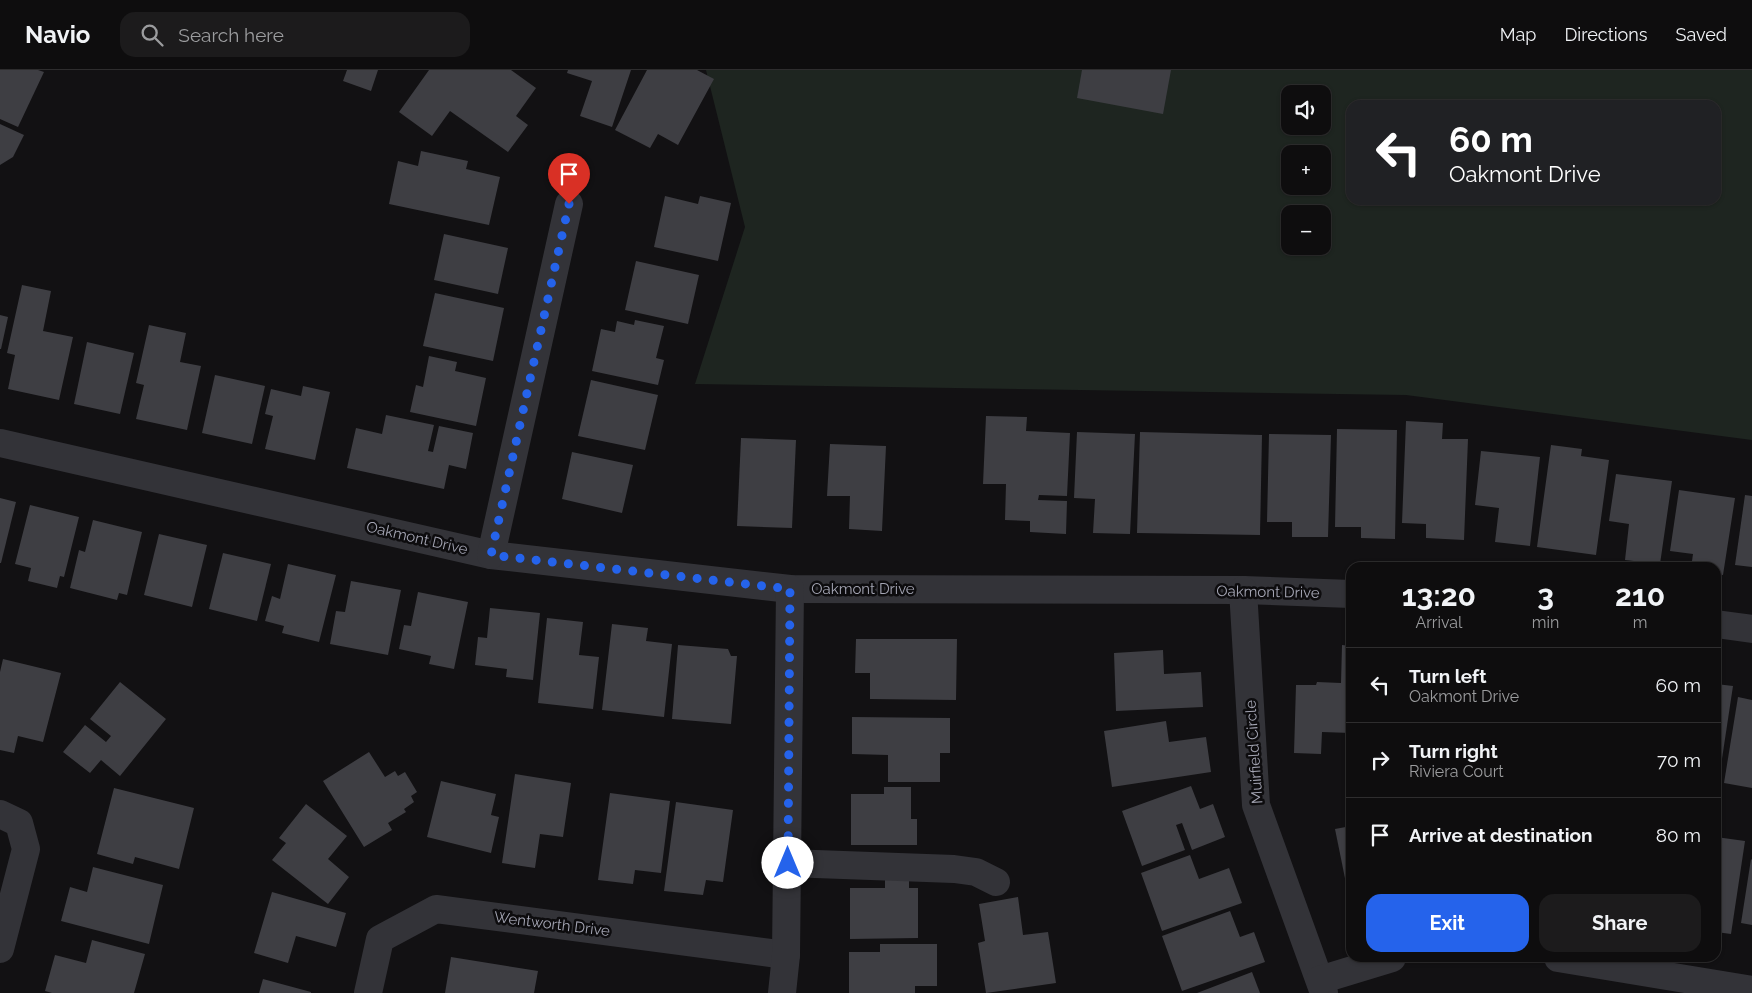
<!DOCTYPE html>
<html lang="en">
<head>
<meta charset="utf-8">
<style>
  :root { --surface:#0e0d0e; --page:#1c1b1c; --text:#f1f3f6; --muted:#9b9c9e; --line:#2e2d2e; --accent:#2563eb }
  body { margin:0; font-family:Raleway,sans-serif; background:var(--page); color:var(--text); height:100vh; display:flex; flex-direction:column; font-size:19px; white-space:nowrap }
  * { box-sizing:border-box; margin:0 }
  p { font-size:16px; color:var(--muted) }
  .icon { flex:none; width:28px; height:28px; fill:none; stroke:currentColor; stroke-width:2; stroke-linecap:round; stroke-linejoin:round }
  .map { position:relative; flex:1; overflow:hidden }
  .side { position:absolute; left:1346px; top:492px; width:375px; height:400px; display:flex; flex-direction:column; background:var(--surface); border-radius:15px; box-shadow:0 1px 4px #0004,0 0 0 1px var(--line) }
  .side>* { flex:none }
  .hud { position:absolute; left:1346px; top:30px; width:375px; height:105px; border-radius:15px; box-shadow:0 1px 4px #0004,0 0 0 1px var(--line); background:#202124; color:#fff; overflow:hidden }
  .tools { position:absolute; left:1281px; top:15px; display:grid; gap:10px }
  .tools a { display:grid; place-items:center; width:50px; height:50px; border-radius:10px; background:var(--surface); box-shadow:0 1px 4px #0004,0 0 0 1px var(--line); font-size:25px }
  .pin { position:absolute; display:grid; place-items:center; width:42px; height:42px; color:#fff; margin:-51px -21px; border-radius:50% 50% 50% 0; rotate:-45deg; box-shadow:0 0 5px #0007 }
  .pin .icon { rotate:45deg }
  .me { position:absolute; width:55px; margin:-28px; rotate:0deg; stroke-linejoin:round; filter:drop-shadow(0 0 4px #0008) }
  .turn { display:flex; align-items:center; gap:18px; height:105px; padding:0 20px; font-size:22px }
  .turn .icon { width:65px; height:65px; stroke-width:2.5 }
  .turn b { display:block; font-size:35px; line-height:42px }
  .eta { display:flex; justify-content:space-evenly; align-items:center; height:85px; text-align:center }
  .eta b { font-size:30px; font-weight:700; line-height:35px }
  .button { display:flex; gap:10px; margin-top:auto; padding:10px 20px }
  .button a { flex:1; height:58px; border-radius:15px; background:var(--accent); color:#fff; font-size:20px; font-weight:700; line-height:58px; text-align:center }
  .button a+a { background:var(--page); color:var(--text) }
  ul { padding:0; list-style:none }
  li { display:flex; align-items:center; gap:15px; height:75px; padding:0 20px; border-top:1px solid var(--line) }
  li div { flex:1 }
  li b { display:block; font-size:19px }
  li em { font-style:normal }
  header { display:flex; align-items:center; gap:30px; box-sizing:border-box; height:70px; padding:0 25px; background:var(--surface); border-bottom:1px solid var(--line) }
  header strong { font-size:24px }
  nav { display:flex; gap:28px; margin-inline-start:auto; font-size:18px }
  .search { width:350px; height:45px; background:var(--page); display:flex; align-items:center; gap:12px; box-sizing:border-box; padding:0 18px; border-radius:15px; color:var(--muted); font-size:19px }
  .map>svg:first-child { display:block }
</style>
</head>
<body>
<header>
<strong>Navio</strong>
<div class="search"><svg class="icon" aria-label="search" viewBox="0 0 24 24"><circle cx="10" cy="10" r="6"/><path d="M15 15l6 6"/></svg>Search here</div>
<nav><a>Map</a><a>Directions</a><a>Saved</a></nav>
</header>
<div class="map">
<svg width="1752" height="923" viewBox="0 0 1752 923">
  <rect width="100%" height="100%" fill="#121113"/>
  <path fill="#1e2520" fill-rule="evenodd" d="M 706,0 L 1752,0 L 1752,370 L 1406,325 L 695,314 L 745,157 ZM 1290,24 L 1322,24 L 1322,56 L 1290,56 ZM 1351,35 L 1716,35 L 1716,130 L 1351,130 ZM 1290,84 L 1322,84 L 1322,116 L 1290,116 ZM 1290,144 L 1322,144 L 1322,176 L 1290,176 Z"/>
  <g fill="#3e3e43">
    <polygon points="0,0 38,0 44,2 18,57 0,49"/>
    <polygon points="347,0 378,0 371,21 343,11"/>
    <polygon points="429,0 511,0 536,18 516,46 528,55 508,82 450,41 432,66 399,42"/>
    <polygon points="568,0 631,0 612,57 580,46 592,11 567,3"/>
    <polygon points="647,0 697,0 714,9 678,75 658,64 650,78 615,60"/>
    <polygon points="1082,0 1171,0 1163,44 1077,28"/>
    <polygon points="0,54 24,65 13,87 0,95"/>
    <polygon points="421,81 468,91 466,99 500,107 489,155 389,134 398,91 418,96"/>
    <polygon points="665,126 698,134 700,126 731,133 718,191 654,177"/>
    <polygon points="444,164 508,178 498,224 434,210"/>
    <polygon points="636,191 699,205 688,254 625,240"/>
    <polygon points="22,215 51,221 43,261 73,267 59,330 8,319 15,285 7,283"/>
    <polygon points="435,223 504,238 493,291 423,276"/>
    <polygon points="0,245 8,247 1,279 0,279"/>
    <polygon points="635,250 664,256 656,288 664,290 658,315 592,301 601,259 615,262 617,251 634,255"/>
    <polygon points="149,255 186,263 180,292 201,296 187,360 136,349 144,315 136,313"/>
    <polygon points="87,272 134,283 120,344 74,334"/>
    <polygon points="429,286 457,292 455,301 486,308 476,356 410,342 416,315 423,317"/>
    <polygon points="215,305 265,316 252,374 202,363"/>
    <polygon points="591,310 658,325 645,380 578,366"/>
    <polygon points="303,316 330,322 315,390 265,379 273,346 265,344 271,319 301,326"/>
    <polygon points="386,345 434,355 428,381 433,382 439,356 473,363 466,399 449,395 444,419 347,398 356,358 382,364"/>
    <polygon points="986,346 1027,347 1026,361 1070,363 1067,426 1039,425 1038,430 1067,431 1066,464 1030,462 1030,451 1005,450 1006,414 983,414"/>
    <polygon points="1406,351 1443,353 1442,369 1468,369 1464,470 1426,468 1426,454 1402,453"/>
    <polygon points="1337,359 1397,360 1395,469 1361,468 1361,457 1335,457"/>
    <polygon points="1077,362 1135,364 1130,464 1093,463 1095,429 1074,428"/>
    <polygon points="1140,362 1262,365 1260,465 1137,463"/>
    <polygon points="1269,364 1331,365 1328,467 1292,467 1292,452 1267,452"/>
    <polygon points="741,368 796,370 792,458 737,456"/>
    <polygon points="830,374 886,376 882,461 849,459 850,426 827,426"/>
    <polygon points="1551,375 1582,379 1581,386 1609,390 1596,485 1537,477"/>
    <polygon points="1481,381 1540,387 1530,476 1495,472 1499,438 1475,435"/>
    <polygon points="572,382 633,395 622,443 562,429"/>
    <polygon points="1616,404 1672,411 1660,494 1625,490 1629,454 1609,451"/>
    <polygon points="1679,420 1735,428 1723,505 1716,504 1716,498 1691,498 1693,484 1670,481"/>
    <polygon points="1745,425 1752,426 1752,497 1735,495"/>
    <polygon points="0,428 16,432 1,493 0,493"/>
    <polygon points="30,435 79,447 64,507 60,506 57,518 28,511 31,498 15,494"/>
    <polygon points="93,450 142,462 127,525 119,523 117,530 70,518 79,480 85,482"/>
    <polygon points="159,464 207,475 192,537 144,525"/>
    <polygon points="223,483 271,494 257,551 209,539"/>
    <polygon points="288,494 336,505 319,572 282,563 284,556 265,551 272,526 280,529"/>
    <polygon points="351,511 401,520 388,585 330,574 336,541 345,542"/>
    <polygon points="418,522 468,532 454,599 429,594 431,586 399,579 404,555 411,556"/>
    <polygon points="490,538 540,543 533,610 506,607 507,599 475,595 478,567 487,568"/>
    <polygon points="547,548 583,552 579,585 599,587 593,639 538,633"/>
    <polygon points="612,554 648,558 646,571 672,574 664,647 602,640"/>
    <polygon points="856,569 957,569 956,630 870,629 870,603 855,603"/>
    <polygon points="678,575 728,579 731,586 737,586 731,654 672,649"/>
    <polygon points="1342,575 1351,576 1351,663 1322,662 1321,684 1294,683 1296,615 1316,615 1317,612 1341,613"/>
    <polygon points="1163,580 1164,604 1201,602 1203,637 1116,641 1114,583"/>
    <polygon points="3,589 61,603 43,672 18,666 14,683 0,680 0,602"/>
    <polygon points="120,612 166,649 120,706 101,690 90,703 63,682 85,655 106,672 111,666 90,649"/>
    <polygon points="1716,614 1733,616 1720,702 1716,701"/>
    <polygon points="1738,627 1752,630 1752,718 1724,713"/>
    <polygon points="852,647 950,648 950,683 940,683 940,712 888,712 888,685 852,684"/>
    <polygon points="1166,651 1169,672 1206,667 1211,702 1112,717 1104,661"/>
    <polygon points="369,682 385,707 395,701 398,706 405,702 417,722 411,726 414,732 404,739 406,742 388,753 392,760 364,777 323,711"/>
    <polygon points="515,704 571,713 563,767 540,764 535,798 502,793"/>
    <polygon points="441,711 496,724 491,745 499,747 491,783 427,767"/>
    <polygon points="1191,716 1200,739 1213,734 1225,767 1192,780 1182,753 1176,755 1185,780 1142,796 1122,741"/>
    <polygon points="884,717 911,717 911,749 917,749 917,775 851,775 851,724 884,724"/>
    <polygon points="114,718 194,738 179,799 135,787 133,794 97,784"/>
    <polygon points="610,723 670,731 661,803 635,800 633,814 598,810"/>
    <polygon points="676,732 733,740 723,812 706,810 703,825 664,821"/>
    <polygon points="306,734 347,766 328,789 349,807 328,834 272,790 286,773 279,768"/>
    <polygon points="1351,756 1351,833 1350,833 1335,759"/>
    <polygon points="1716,767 1745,771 1731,864 1716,862"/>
    <polygon points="1190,785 1199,809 1229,798 1242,833 1162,861 1141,803"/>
    <polygon points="1751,789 1752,790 1752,855 1741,853"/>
    <polygon points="93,797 163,815 149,874 61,851 70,817 87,822"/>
    <polygon points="885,809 909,809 909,818 918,818 918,868 850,869 850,818 885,818"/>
    <polygon points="272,822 346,843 336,877 296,866 288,893 254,883"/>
    <polygon points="1018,827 1023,865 1048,862 1056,913 986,923 978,873 985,871 979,834"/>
    <polygon points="1230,841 1240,867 1254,862 1265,892 1182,921 1162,866"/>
    <polygon points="92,870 145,884 134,923 52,923 45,921 55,885 86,893"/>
    <polygon points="880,874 937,874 937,916 915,916 915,923 849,923 849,882 880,882"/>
    <polygon points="451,887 538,901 534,923 445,923"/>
    <polygon points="1252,902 1260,923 1197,923"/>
    <polygon points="263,909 311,922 311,923 259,923"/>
  </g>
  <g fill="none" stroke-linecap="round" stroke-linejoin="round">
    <g stroke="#333338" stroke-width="28">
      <polyline points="0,373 491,485 790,519 1243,520 1351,524"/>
      <polyline points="491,485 569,134"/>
      <polyline points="1243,520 1256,735 1324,923"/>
      <polyline points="1716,554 1752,559"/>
      <polyline points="0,744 19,753 26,779 0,879"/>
      <polyline points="788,793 954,799 976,802 996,812"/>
      <polyline points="1558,888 1752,920"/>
      <polyline points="1320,910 1392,888"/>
      <polyline points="368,923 380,869 436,839 786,885"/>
      <polyline points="782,923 786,885 790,519"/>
    </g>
  </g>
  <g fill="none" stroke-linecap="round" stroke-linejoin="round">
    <polyline stroke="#2563eb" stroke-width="9" stroke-dasharray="0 16.2" points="569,134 491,485 790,519 788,793"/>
  </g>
  <g text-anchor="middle" stroke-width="5" stroke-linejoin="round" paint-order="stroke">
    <g font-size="15" fill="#a4a5b3" stroke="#0d0c0e">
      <text transform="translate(417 468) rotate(13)" y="5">Oakmont Drive</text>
      <text x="863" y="524">Oakmont Drive</text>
      <text transform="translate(1268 522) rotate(1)" y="5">Oakmont Drive</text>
      <text transform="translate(1254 682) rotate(-94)" y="5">Muirfield Circle</text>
      <text transform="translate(552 854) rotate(7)" y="5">Wentworth Drive</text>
    </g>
  </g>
</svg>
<div class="tools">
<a><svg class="icon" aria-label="sound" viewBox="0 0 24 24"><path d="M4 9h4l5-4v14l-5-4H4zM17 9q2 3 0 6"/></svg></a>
<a>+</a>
<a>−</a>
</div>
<div class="pin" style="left:569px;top:134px;background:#d93025"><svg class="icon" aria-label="arrive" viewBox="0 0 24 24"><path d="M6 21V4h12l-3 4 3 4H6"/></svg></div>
<svg class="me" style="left:788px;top:793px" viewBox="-20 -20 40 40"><circle r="19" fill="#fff"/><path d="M0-13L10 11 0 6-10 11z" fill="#2563eb"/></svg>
<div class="hud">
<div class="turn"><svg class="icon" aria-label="left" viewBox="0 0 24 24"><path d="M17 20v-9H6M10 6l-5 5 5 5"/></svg><div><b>60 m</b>Oakmont Drive</div></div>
</div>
<section class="side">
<div class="eta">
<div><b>13:20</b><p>Arrival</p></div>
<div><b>3</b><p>min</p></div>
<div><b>210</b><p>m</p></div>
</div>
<ul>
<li><svg class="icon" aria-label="left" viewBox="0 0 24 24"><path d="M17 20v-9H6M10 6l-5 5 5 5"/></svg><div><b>Turn left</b><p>Oakmont Drive</p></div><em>60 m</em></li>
<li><svg class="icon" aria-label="right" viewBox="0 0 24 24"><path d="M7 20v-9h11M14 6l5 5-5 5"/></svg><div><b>Turn right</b><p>Riviera Court</p></div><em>70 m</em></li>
<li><svg class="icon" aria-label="arrive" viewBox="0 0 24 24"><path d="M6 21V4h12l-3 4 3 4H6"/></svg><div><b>Arrive at destination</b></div><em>80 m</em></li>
</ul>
<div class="button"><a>Exit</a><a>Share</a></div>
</section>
</div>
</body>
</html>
